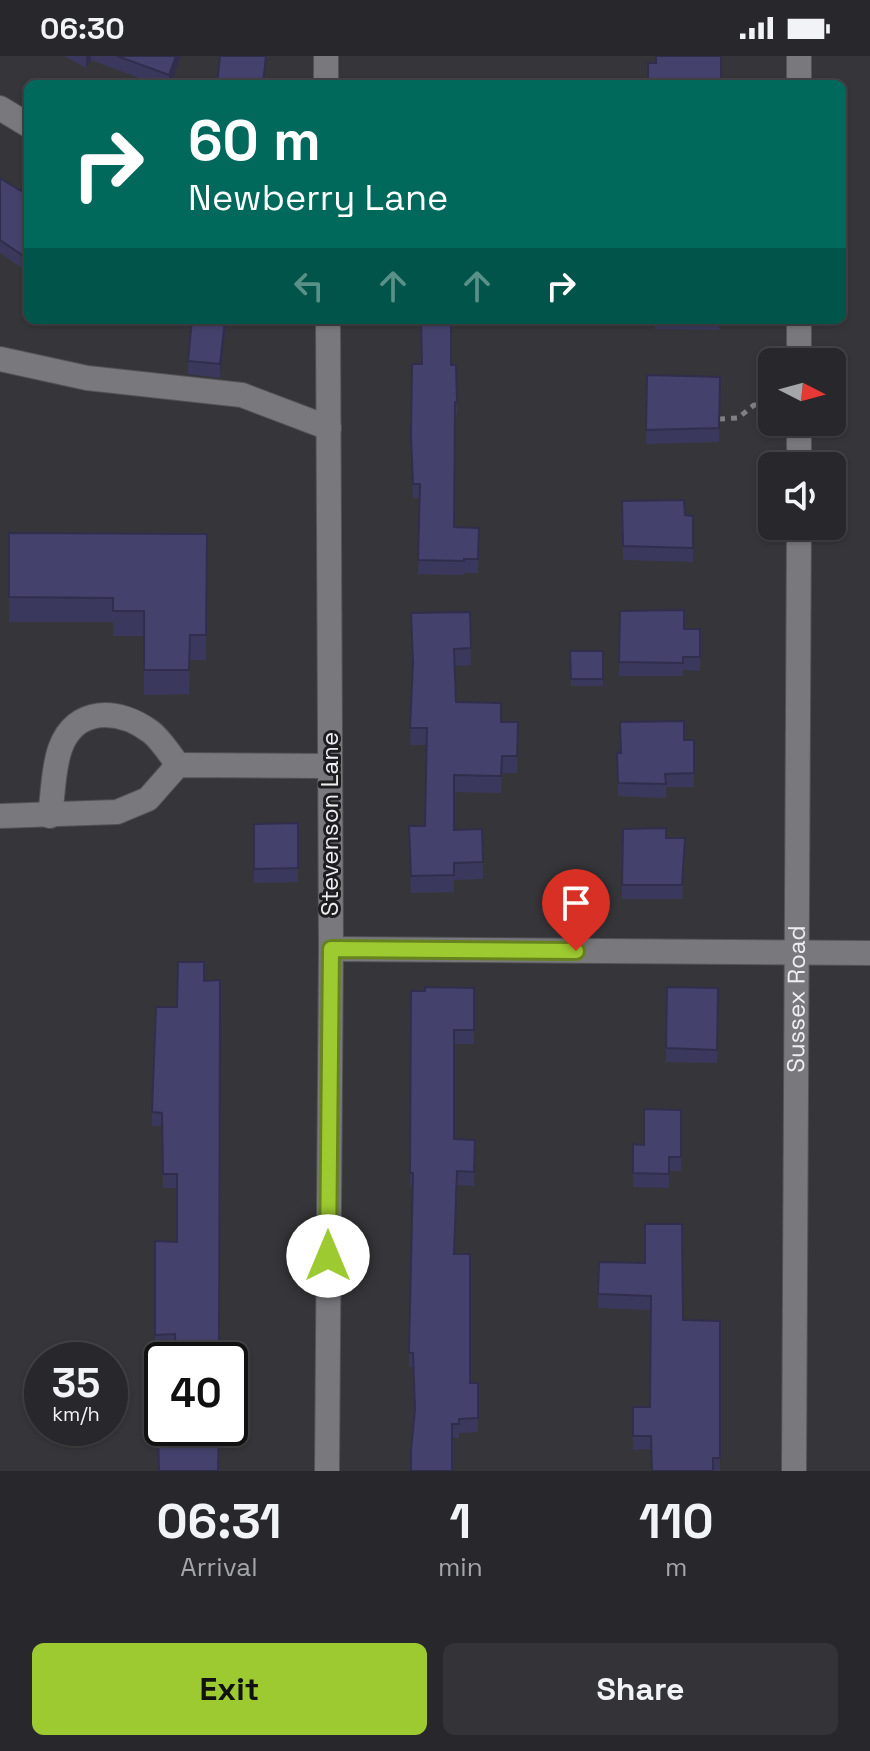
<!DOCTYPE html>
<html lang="en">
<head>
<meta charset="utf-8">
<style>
  :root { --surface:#28282c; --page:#343438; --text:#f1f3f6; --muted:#a5a6a9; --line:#444448; --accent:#9dca30 }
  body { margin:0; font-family:"Space Grotesk",sans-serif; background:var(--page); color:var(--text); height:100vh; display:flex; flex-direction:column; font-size:30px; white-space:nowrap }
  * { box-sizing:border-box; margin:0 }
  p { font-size:26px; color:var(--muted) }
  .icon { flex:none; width:44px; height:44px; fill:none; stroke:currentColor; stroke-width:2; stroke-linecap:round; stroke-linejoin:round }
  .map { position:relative; height:1415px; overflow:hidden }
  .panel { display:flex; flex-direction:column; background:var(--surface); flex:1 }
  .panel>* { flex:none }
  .banner { position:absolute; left:24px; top:24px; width:822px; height:244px; border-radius:12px; box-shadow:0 2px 6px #0004,0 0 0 2px var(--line); background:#00695c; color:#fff; overflow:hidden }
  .needle { width:52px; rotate:96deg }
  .tools { position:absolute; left:758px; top:292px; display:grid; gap:16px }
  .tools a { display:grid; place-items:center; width:88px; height:88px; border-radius:12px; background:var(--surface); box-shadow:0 2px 6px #0004,0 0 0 2px var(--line); font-size:40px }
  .speed { position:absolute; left:24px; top:1286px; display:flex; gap:16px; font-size:40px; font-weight:700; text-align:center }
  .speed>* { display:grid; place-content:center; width:104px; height:104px; border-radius:50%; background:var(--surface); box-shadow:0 2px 6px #0004,0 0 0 2px var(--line); line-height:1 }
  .speed small { font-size:20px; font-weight:400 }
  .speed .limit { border:4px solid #111; border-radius:12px; background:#fff; color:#111 }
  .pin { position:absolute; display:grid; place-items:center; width:68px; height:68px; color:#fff; margin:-82px -34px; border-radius:50% 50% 50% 0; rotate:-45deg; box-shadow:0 0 8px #0007 }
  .pin .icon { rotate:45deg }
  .me { position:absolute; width:88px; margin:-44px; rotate:0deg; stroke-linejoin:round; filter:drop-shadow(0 0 6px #0008) }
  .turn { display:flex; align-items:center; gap:28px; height:168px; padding:0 32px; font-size:36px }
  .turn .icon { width:104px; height:104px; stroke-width:2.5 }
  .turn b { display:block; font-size:56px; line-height:68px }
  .lanes { display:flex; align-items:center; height:76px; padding:0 32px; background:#0003; justify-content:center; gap:40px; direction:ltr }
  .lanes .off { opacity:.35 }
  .eta { display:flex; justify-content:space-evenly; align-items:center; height:136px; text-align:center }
  .eta b { font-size:48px; font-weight:600; line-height:56px }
  .button { display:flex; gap:16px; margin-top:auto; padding:16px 32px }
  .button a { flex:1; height:92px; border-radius:12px; background:var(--accent); color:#111; font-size:32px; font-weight:600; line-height:92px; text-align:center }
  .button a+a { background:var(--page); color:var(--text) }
  .status { display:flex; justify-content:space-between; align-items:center; height:56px; padding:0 40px; background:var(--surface); direction:ltr }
  .status svg { height:22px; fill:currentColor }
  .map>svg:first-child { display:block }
</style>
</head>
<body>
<div class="status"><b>06:30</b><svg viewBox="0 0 49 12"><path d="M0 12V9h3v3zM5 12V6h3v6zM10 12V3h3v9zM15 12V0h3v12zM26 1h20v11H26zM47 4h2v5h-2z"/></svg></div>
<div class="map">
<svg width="870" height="1415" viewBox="0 0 870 1415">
  <rect width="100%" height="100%" fill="#36363a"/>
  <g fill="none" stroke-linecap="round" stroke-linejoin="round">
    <g stroke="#535357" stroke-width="26">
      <g id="minor">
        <polyline points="326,0 326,28"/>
        <polyline points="799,28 799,0"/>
        <polyline points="0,52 28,69"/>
        <polyline points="799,264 799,306"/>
        <polyline points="0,303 87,322 242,339 329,372"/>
        <polyline points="799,410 799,366"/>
        <polyline points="0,760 117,756 148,743 178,709 330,710"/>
        <path d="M 50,760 C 53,739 53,713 60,693 C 75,650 119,652 151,676 C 161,684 170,698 178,709"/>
        <polyline points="331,893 870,897"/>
        <polyline points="327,1415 331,893 328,264"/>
        <path id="s1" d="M 794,1415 L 799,470"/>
      </g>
    </g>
    <g stroke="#808083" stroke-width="5" stroke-dasharray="6 6" stroke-linecap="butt">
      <polyline points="771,349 772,327"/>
      <polyline points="719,363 738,362 754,349 772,349"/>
    </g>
    <use href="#minor" stroke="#79797d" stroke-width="24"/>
  </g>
  <g fill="#3a395d">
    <polygon points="64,0 181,0 171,28 155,28 91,4 86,12"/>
    <polygon points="0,122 18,133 28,138 28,216 0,197"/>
    <polygon points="192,264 270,264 270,269 226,269 220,322 188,318 188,305"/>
    <polygon points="411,264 454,264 451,264 451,309 456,309 457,359 455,359 454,471 479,472 478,517 464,517 464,519 418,518 420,442 413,442 411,393 422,308 421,264"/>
    <polygon points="655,264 719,264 719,274 655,273"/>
    <polygon points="647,319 720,321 719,386 646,388"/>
    <polygon points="622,445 693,460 693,506 623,504"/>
    <polygon points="9,477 207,478 206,604 190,604 189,638 144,639 144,580 113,580 113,566 9,566"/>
    <polygon points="620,555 684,573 700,573 700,615 683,614 683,620 619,620"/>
    <polygon points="470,556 471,609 455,610 456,646 501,666 518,683 517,717 502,717 501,737 454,736 454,774 482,773 483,823 454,824 454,836 411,837 409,770 425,770 426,689 410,689 413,615 411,557"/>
    <polygon points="570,595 603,595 603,630 571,630"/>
    <polygon points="684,684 694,684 694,731 666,731 666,742 618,740 617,697"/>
    <polygon points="298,767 298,826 254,827 254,768"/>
    <polygon points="623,773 666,782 685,796 682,843 622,843"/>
    <polygon points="571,827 605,828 604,867 570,866"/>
    <polygon points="204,906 175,1291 155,1292 155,1185 177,1186 177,1132 163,1132 162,1070 152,1070 152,1056 177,951"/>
    <polygon points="667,931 718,932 717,1007 666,1006"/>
    <polygon points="474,932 474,988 454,988 454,1083 475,1084 474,1130 457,1129 455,1198 470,1327 478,1327 478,1376 459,1377 459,1382 452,1382 415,1357 413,1311 409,1311 413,1130 410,1130 411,935 425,935"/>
    <polygon points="681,1054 681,1115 669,1115 669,1132 633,1131 633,1088 644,1089"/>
    <polygon points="599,1206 645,1207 683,1264 720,1265 720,1415 652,1415 651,1393 633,1394 633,1365 650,1351 651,1254 598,1252"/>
  </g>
  <g fill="#302e4c">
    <polygon points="86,0 91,0 91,4 86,12"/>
    <polygon points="176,0 181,0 171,28 169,28 169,19"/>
    <polygon points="225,264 226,269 220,322 220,308"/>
  </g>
  <g fill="#44426c" stroke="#302e4c" stroke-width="2">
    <polygon points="117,0 176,0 169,19"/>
    <polygon points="220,0 266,0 263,28 217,28"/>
    <polygon points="656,0 721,0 721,28 648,28 648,7 656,7"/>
    <polygon points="0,122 18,133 28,138 28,203 0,184"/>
    <polygon points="192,264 225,264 220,308 188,305"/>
    <polygon points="421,264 451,264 451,309 456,309 457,346 455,346 454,471 479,472 478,503 464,503 464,505 418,504 420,428 413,428 411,380 412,308 422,308"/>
    <polygon points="647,319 720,321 719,372 646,374"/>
    <polygon points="684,444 685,459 693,460 693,492 623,490 622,445"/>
    <polygon points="9,477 207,478 206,579 190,579 189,614 144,614 144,555 113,555 113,542 9,541"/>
    <polygon points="684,554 684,573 700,573 700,601 683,601 683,607 619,606 620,555"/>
    <polygon points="470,556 471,592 454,593 456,646 501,647 501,666 518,666 517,700 502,700 501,720 454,719 454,774 482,773 483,806 454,807 454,819 411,820 409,770 425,770 427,672 410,672 413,606 411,557"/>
    <polygon points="570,595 603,595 603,623 571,623"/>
    <polygon points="684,665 684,684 694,684 694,717 665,718 666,728 618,727 617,697 621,697 620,666"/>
    <polygon points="298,767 298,812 254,813 254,768"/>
    <polygon points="666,772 666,782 685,782 682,829 622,829 623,773"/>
    <polygon points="571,827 605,828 604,859 570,859"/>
    <polygon points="178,906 204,906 204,925 220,924 219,1304 176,1304 175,1278 155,1279 155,1185 177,1186 177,1118 163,1118 162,1057 152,1056 156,951 177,951"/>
    <polygon points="425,931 474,932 474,974 454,974 454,1083 475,1084 474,1116 457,1115 454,1198 470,1198 470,1327 478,1327 478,1362 459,1363 459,1368 452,1368 452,1415 411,1415 411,1394 415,1354 413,1297 409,1297 413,1117 410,1117 411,935 425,935"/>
    <polygon points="667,931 718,932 717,994 666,992"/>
    <polygon points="644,1053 681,1054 681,1101 669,1101 669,1118 633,1117 633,1088 644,1089"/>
    <polygon points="645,1168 682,1168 683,1264 720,1265 720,1402 713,1402 713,1415 652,1415 651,1380 633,1380 633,1351 650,1351 651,1240 598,1238 599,1206 645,1207"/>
    <polygon points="173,1372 219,1372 218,1415 159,1415 158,1376 173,1376"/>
  </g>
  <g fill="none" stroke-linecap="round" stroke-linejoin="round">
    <g stroke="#66831f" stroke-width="20">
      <polyline id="route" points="328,1200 331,893 576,895"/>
    </g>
    <use href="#route" stroke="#9dca30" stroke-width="14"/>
  </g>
  <g text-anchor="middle" stroke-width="6" stroke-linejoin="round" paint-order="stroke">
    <g font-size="24" fill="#ededf0" stroke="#1d1d1f">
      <text transform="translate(330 768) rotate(-90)" y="8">Stevenson Lane</text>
      <text dy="8" stroke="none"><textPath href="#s1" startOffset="472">Sussex Road</textPath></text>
    </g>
  </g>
</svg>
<div class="tools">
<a><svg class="needle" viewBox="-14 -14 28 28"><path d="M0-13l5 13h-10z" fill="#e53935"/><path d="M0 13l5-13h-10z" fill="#a5a6a9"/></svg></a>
<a><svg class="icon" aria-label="sound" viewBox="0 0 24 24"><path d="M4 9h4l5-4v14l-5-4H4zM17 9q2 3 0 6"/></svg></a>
</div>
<div class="speed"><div>35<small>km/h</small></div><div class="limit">40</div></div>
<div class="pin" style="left:576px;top:895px;background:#d93025"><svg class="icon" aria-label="arrive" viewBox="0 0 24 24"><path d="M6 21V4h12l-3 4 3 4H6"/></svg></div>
<svg class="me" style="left:328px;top:1200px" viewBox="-20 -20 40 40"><circle r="19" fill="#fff"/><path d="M0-13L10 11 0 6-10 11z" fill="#9dca30"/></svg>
<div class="banner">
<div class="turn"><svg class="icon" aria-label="right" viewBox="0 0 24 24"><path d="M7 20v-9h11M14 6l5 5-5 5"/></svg><div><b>60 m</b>Newberry Lane</div></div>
<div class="lanes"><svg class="icon off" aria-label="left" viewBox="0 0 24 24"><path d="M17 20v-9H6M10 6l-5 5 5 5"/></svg><svg class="icon off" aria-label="ahead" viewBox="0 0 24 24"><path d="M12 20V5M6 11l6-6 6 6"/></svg><svg class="icon off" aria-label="ahead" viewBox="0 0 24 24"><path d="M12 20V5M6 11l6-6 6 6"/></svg><svg class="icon" aria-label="right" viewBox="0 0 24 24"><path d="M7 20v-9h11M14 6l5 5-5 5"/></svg></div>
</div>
</div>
<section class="panel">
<div class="eta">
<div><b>06:31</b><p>Arrival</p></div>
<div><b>1</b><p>min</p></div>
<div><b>110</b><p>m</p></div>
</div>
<div class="button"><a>Exit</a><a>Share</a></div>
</section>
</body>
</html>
